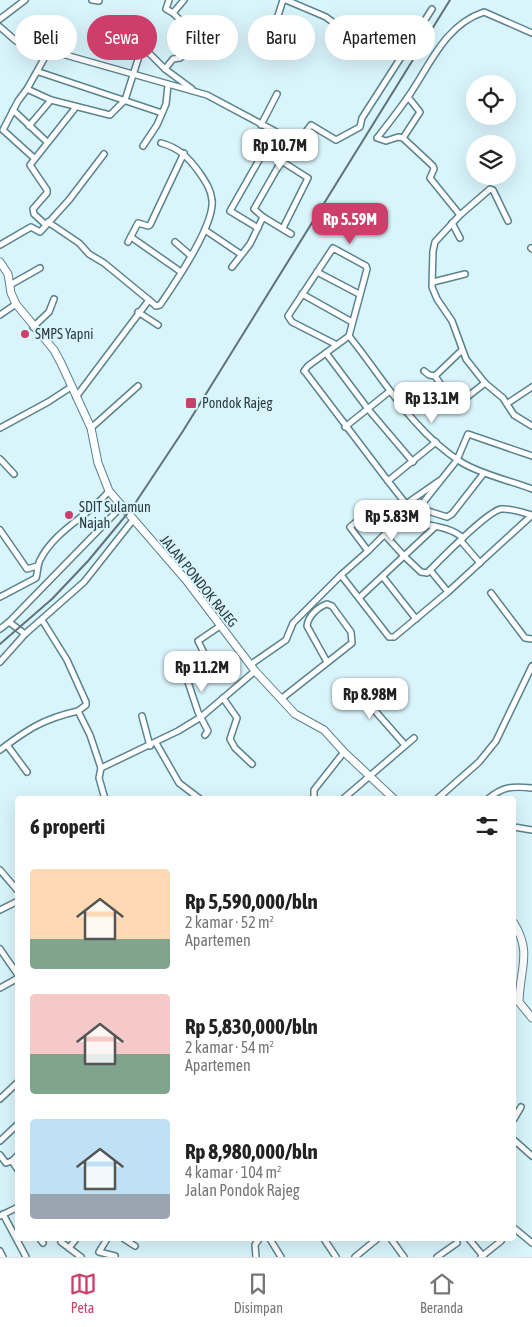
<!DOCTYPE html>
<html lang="id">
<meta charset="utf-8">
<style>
body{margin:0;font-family:"Asap Condensed",sans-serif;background:#f6f6f6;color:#222;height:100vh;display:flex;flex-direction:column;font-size:19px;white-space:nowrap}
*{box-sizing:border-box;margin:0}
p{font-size:16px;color:#767676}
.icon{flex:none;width:28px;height:28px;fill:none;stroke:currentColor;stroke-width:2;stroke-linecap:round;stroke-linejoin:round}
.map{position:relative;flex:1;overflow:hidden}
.details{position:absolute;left:15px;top:796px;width:501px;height:445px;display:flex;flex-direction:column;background:#fff;border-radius:5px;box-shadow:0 5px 20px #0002}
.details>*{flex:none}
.hud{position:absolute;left:15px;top:15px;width:502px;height:45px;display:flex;gap:10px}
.buttons{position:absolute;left:466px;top:75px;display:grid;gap:10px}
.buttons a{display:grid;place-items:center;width:50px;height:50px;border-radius:50%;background:#fff;box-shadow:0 5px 20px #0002;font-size:25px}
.price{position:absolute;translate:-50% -42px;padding:0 11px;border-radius:10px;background:#fff;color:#222;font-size:16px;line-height:32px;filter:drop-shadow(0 1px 2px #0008)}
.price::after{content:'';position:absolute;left:50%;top:30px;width:15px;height:11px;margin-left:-8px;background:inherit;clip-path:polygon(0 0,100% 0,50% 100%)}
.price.on{background:#cd3f6a;color:#fff}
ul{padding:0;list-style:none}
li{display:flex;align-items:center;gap:15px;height:125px;padding:0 15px}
li span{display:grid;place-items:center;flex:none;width:140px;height:100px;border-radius:5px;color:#555}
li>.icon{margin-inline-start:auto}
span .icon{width:60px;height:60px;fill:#fffc;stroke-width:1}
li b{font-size:21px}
h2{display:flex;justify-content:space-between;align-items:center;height:60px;padding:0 15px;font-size:21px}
.pill{padding:0 18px;border-radius:22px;background:#fff;box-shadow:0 5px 20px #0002;font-size:18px;line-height:45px}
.pill.on{background:#cd3f6a;color:#fff}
.tab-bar{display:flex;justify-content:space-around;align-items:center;height:70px;border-top:1px solid #e0e0e0;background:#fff;font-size:14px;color:#767676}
.tab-bar a{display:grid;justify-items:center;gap:2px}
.tab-bar .on{color:#cd3f6a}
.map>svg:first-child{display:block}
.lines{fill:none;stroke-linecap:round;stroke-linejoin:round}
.street-casing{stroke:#59838f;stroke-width:8}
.secondary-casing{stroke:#59838f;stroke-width:9}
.street{stroke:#fff;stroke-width:5}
.secondary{stroke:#fff;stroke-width:7}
.rail{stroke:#5e7379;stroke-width:2}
.poi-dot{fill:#cd3f6a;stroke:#d9f4fb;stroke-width:2}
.labels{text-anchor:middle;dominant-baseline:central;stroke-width:4;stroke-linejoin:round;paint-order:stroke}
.poi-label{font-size:14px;fill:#2c3e43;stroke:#d9f4fb;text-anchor:start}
.street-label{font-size:14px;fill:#2c3e43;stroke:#d9f4fb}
</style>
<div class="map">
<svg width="532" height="1257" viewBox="0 0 532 1257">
<rect width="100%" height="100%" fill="#d9f4fb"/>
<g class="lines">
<defs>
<g id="street">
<path d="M92 0 99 1"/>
<path d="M169 0 166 9 173 13"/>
<path d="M286 0 326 17 368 49"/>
<path d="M0 19 25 0"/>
<path d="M275 25 283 0"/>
<path d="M0 27 16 41 207 95 297 143 311 125 336 140 360 127 362 118 432 9"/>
<path d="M122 41 126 46 141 50"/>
<path d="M165 69 173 59 180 58 190 51 186 41 187 27 173 13 184 0"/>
<path d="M39 72 162 113"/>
<path d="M27 89 49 50"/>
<path d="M13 110 47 142"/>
<path d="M261 125 277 94"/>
<path d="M29 126 51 100"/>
<path d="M403 138 420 112 408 97"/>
<path d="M297 143 311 152"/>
<path d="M143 146 157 125 166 104 168 85"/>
<path d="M264 150 308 178 283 228"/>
<path d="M34 158 3 130 18 101 27 89 51 100 110 115 125 100 141 50 149 53 165 69 192 89"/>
<path d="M460 215 430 178 434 169 433 166 403 138 398 137 386 141 377 138C388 124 400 109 410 94 431 63 445 25 484 12L532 33"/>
<path d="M263 217 291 234"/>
<path d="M508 221 493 190 490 189 460 215 435 242 433 251 432 287 437 299 452 321 466 359 485 383 503 398 514 415 532 426"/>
<path d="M48 222 79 243 89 254 104 263 149 300"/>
<path d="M452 223 460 238"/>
<path d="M46 225 34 214 33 209 47 193V190L30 165 76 107"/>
<path d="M258 228 230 211 275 132"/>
<path d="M205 230 239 253"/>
<path d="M131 237 181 272"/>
<path d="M128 242 138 223 148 226 150 225 184 153"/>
<path d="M175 242 190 255"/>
<path d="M0 245 31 227 40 232 69 200 104 154"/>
<path d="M531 248 532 249"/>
<path d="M232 267 250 244 263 217 254 209 282 160"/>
<path d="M317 272 359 294"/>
<path d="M433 282 465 274"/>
<path d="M10 285 40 268"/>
<path d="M302 294 352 322"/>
<path d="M138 312 158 325"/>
<path d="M0 315 16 304"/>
<path d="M33 327 49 312 54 299"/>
<path d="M349 336C383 378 413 432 461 462 482 475 509 480 532 489"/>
<path d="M337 345 292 322 288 316 333 248 366 266 367 269 349 336 308 366 304 371 306 373 388 481 436 442"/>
<path d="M326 353 368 409 413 462"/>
<path d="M424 371 429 375 435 376 461 351"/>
<path d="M435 376 448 395"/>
<path d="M76 397 149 300 156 306 160 305C175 283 215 225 212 200 211 189 205 181 199 172 188 157 179 148 161 143"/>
<path d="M462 401 485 383"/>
<path d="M508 403 532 387"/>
<path d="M345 427 390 391"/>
<path d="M0 428 48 402 71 387"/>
<path d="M91 428 138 386"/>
<path d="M0 459 14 474"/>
<path d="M388 481 406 504 447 517 452 514 484 473"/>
<path d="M406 504 439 481"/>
<path d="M418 509 457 460 468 434 532 456"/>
<path d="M0 530 27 569 37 566"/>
<path d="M385 535 404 556 435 527"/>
<path d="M463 538C447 524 425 527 405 519 396 515 388 505 378 504L350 527 368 551 341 575 389 637H394L448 592 532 515"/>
<path d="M461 541 480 563"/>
<path d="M368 551 402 517"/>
<path d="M430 570 448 592"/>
<path d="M383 577 416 619"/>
<path d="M491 593 525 638 532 639"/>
<path d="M0 597 36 578C38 572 37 566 40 560 56 529 88 517 109 491"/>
<path d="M359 598 404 556 421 572 427 573C440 560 486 512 501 509 511 508 522 512 531 515"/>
<path d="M42 620 67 660 86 702V705L78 711"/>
<path d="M9 622 121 507"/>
<path d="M0 629 9 622 25 634"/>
<path d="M0 662 25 634 84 582 133 520"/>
<path d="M250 665 286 640 293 623 341 575"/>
<path d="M346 683 376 712 405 745"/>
<path d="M223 698 237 718 230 739 235 748 252 764"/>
<path d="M281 699 352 643 351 632 332 606 327 604C318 607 308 616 307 626L327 662"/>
<path d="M142 716 150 746"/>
<path d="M205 735 208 731 198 712 184 670 204 653 198 641 220 626"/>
<path d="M156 743 179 783 200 799"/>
<path d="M7 745 27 772"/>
<path d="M0 750C28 729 43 719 78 711L90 735 101 768"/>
<path d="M105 799 99 778 101 768 178 731 201 717 255 671"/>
<path d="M314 799V790L344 752"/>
<path d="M343 799 414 738"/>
<path d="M437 799 479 762 496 741 532 666"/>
<path d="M488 799C503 786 513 786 532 788"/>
<path d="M514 827 532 830"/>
<path d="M0 870 18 891"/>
<path d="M0 910 18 901"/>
<path d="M0 949 18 975"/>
<path d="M0 988 18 978"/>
<path d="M0 1099 18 1082"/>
<path d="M514 1119 521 1107"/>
<path d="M514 1140 532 1156"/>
<path d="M0 1141 18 1124"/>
<path d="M0 1155 6 1163 12 1161 18 1170"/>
<path d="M12 1161 18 1155"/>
<path d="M3 1214 26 1257"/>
<path d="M0 1216 18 1207"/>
<path d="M514 1228 532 1243"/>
<path d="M40 1239 43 1243"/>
<path d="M107 1239 99 1252 115 1256"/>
<path d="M124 1239 135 1246"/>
<path d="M270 1239 281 1257"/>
<path d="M324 1239 336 1257"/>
<path d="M391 1239 404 1257"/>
<path d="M469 1239 483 1256"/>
<path d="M61 1242 81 1257"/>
<path d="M69 1248 76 1239"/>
<path d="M0 1251 3 1257"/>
<path d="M256 1257 255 1245 259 1239"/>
<path d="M355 1257 377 1239"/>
<path d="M437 1257 457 1243"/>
<path d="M481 1257 501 1241 499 1239"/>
</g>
<g id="secondary">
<path d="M0 262 8 274 11 293 16 304 54 350 61 363 91 428 98 463 109 491 186 580 255 671 295 714 324 730 344 752 394 799"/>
<path d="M514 923C532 953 520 967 519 1002L532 1018"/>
</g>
</defs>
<use href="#street" class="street-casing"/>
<use href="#secondary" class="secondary-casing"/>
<use href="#street" class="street"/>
<use href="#secondary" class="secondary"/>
<path class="rail" d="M0 644 52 599 88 561 132 508 183 431 450 0"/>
</g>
<g class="poi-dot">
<circle cx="25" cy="334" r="5"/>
<rect x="185" y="397" width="12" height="12" rx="2.5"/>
<circle cx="69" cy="515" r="5"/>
</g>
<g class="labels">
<g class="poi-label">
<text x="35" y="334">SMPS Yapni</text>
<text x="202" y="403">Pondok Rajeg</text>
<text x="79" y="507">SDIT Sulamun<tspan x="79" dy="16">Najah</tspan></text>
</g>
<g class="street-label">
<text transform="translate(199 581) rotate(51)">JALAN PONDOK RAJEG</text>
</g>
</g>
</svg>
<div class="buttons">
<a><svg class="icon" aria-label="locate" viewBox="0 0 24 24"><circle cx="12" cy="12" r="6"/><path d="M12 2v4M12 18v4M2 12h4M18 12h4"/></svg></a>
<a><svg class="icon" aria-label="layers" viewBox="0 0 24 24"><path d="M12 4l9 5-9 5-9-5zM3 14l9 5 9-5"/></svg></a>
</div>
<b class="price" style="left:280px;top:171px">Rp 10.7M</b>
<b class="price on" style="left:350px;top:245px">Rp 5.59M</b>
<b class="price" style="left:432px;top:424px">Rp 13.1M</b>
<b class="price" style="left:392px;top:542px">Rp 5.83M</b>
<b class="price" style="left:202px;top:693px">Rp 11.2M</b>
<b class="price" style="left:370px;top:720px">Rp 8.98M</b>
<div class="hud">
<a class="pill">Beli</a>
<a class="pill on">Sewa</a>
<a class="pill">Filter</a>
<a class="pill">Baru</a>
<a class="pill">Apartemen</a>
</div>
<section class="details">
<h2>6 properti<svg class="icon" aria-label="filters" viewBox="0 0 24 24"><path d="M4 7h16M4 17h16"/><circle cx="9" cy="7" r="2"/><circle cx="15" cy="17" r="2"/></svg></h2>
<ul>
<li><span style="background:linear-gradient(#ffd9b3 70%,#7fa58c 0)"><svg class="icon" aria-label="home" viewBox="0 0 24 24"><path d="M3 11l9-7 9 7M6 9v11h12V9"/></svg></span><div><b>Rp 5,590,000/bln</b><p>2 kamar · 52 m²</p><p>Apartemen</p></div></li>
<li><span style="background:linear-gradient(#f6c9c9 60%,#7fa58c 0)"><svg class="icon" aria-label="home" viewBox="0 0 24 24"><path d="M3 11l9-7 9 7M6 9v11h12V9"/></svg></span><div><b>Rp 5,830,000/bln</b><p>2 kamar · 54 m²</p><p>Apartemen</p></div></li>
<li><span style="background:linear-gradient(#bfe0f5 75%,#9aa5b1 0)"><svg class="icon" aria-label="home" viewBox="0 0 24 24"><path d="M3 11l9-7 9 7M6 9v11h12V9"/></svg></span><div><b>Rp 8,980,000/bln</b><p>4 kamar · 104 m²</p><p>Jalan Pondok Rajeg</p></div></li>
</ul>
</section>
</div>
<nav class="tab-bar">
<a class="on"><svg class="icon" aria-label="map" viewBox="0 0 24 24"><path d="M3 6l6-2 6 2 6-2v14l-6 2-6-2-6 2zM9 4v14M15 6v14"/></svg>Peta</a>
<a><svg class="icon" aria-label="saved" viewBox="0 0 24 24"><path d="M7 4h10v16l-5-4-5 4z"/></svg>Disimpan</a>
<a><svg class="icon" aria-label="home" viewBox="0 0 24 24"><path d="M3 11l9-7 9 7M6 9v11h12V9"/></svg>Beranda</a>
</nav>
